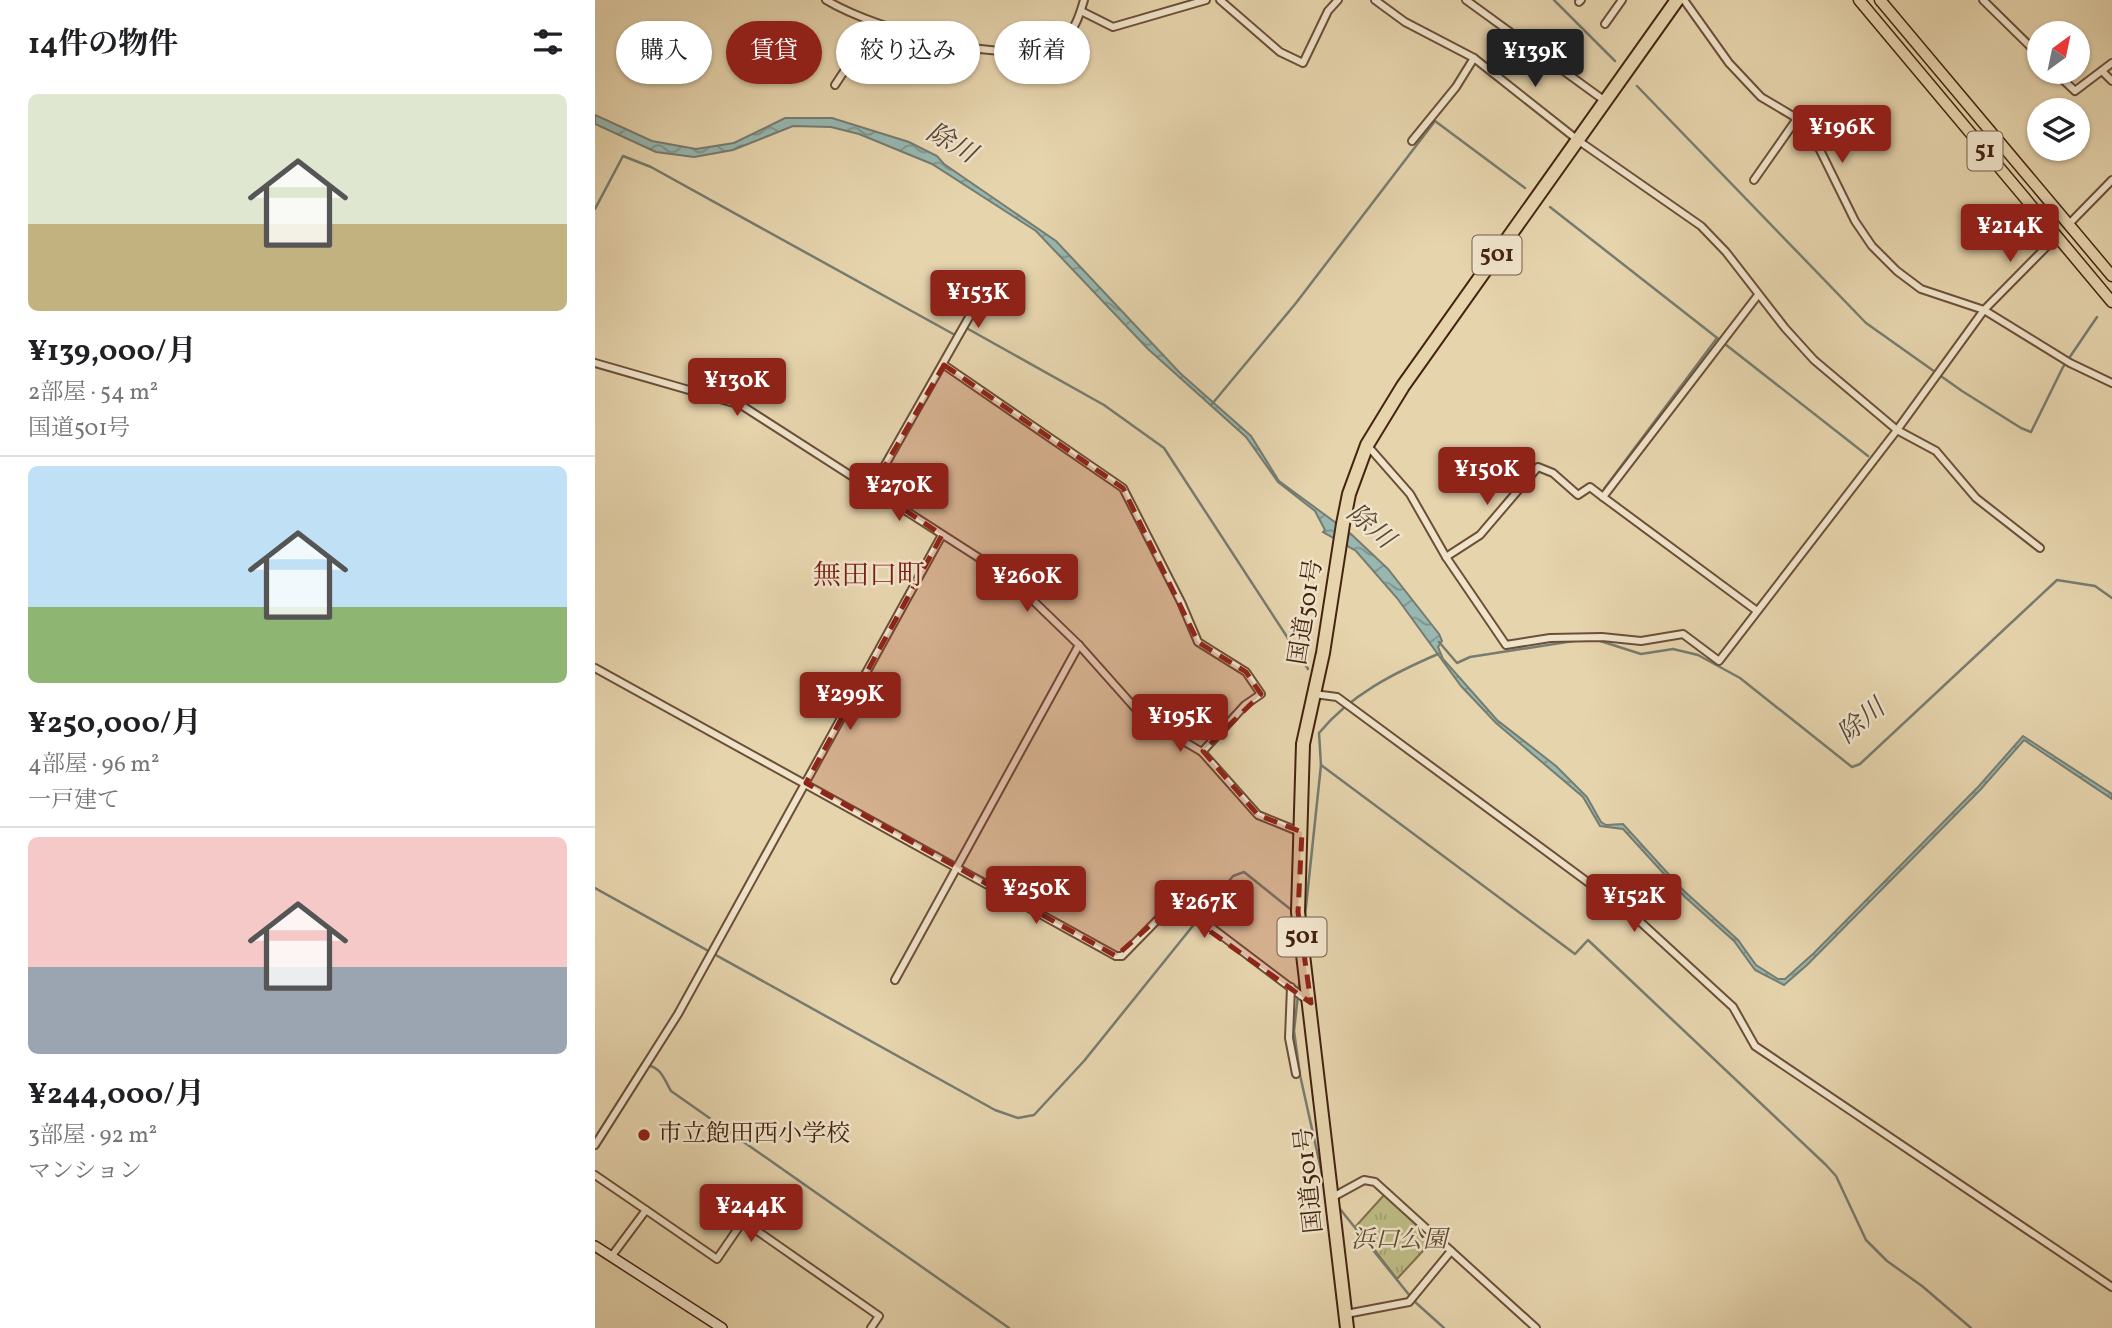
<!DOCTYPE html>
<html lang="ja">
<meta charset="utf-8">
<style>
body{margin:0;font-family:Vollkorn,"Noto Serif JP",serif;background:#f6f6f6;color:#202124;height:100vh;display:flex;flex-direction:column;font-size:26px;white-space:nowrap}
*{box-sizing:border-box;margin:0}
p{font-size:23px;color:#757577}
.icon{flex:none;width:38px;height:38px;fill:none;stroke:currentColor;stroke-width:2;stroke-linecap:round;stroke-linejoin:round}
.map{position:relative;flex:1;overflow:hidden}
.panel{display:flex;flex-direction:column;background:#fff;width:595px}
.panel>*{flex:none}
.guide{position:absolute;left:21px;top:21px;width:665px;height:63px;display:flex;gap:14px}
.needle{width:46px;rotate:33deg}
.tools{position:absolute;left:1432px;top:21px;display:grid;gap:14px}
.tools a{display:grid;place-items:center;width:63px;height:63px;border-radius:50%;background:#fff;box-shadow:0 2px 5px #0004;font-size:35px}
.price{position:absolute;translate:-50% -60px;padding:0 16px;border-radius:7px;background:#8f2418;color:#fff;font-size:23px;line-height:46px;filter:drop-shadow(0 2px 4px #0008)}
.price::after{content:'';position:absolute;left:50%;top:42px;width:21px;height:16px;margin-left:-10px;background:inherit;clip-path:polygon(0 0,100% 0,50% 100%)}
.price.current{background:#222;color:#fff}
ul{padding:0;list-style:none}
li{display:grid;align-content:center;gap:14px;height:371px;padding:0 28px}
li+li{border-top:2px solid #e0e0e0}
li span{display:grid;place-items:center;height:217px;border-radius:10px;color:#555}
li>.icon{margin-inline-start:auto}
span .icon{width:126px;height:126px;fill:#fffc;stroke-width:1}
li b{font-size:30px}
h2{display:flex;justify-content:space-between;align-items:center;height:84px;padding:0 28px;font-size:30px}
.chip{padding:0 24px;border-radius:32px;background:#fff;box-shadow:0 2px 5px #0004;font-size:24px;line-height:63px}
.chip.current{background:#8f2418;color:#fff}
main{display:flex;flex:1;min-height:0}
.map>svg:first-child{display:block}
.park{fill:url(#park-tufts);stroke:#806f4a;stroke-width:2}
.water{fill:url(#water-waves);stroke:#767c70;stroke-width:2}
.lines{fill:none;stroke-linecap:round;stroke-linejoin:round}
.stream{stroke:#767c70;stroke-width:2.5}
.street-casing{stroke:#6c4f37;stroke-width:10}
.secondary-casing{stroke:#442310;stroke-width:12}
.primary-casing{stroke:#442310;stroke-width:13}
.highway-casing{stroke:#442310;stroke-width:16}
.street{stroke:#efe3ca;stroke-width:6}
.secondary{stroke:#efe3ca;stroke-width:9}
.primary{stroke:#e6d4ad;stroke-width:10}
.highway{stroke:#e6d4ad;stroke-width:12}
.marked{fill:#8f2418;fill-opacity:0.2;stroke:#8f2418;stroke-width:5;stroke-dasharray:14 9;stroke-linejoin:round}
.poi-dot{fill:#8f2418;stroke:#efe3ca;stroke-width:2.5}
.labels{text-anchor:middle;dominant-baseline:central;stroke-width:5;stroke-linejoin:round;paint-order:stroke}
.shield{fill:#efe3ca;stroke:#775d48;stroke-width:2}
.shield-label{font-size:23px;font-weight:bold;fill:#442310}
.street-label{font-size:24px;fill:#442310;stroke:#efe3ca}
.poi-label{font-size:24px;fill:#442310;stroke:#efe3ca;text-anchor:start}
.park-label{font-size:24px;font-style:italic;fill:#62492d;stroke:#efe3ca}
.water-label{font-size:26px;font-style:italic;fill:#594838;stroke:#efe3ca}
.quarter-label{font-size:28px;fill:#7a1f14;stroke:#efe3ca}
</style>
<main>
<section class="panel">
<h2>14件の物件<svg class="icon" aria-label="filters" viewBox="0 0 24 24"><path d="M4 7h16M4 17h16"/><circle cx="9" cy="7" r="2"/><circle cx="15" cy="17" r="2"/></svg></h2>
<ul>
<li><span style="background:linear-gradient(#dfe7d0 60%,#c2b280 0)"><svg class="icon" aria-label="home" viewBox="0 0 24 24"><path d="M3 11l9-7 9 7M6 9v11h12V9"/></svg></span><div><b>¥139,000/月</b><p>2部屋 · 54 m²</p><p>国道501号</p></div></li>
<li><span style="background:linear-gradient(#bfe0f5 65%,#8fb573 0)"><svg class="icon" aria-label="home" viewBox="0 0 24 24"><path d="M3 11l9-7 9 7M6 9v11h12V9"/></svg></span><div><b>¥250,000/月</b><p>4部屋 · 96 m²</p><p>一戸建て</p></div></li>
<li><span style="background:linear-gradient(#f6c9c9 60%,#9aa5b1 0)"><svg class="icon" aria-label="home" viewBox="0 0 24 24"><path d="M3 11l9-7 9 7M6 9v11h12V9"/></svg></span><div><b>¥244,000/月</b><p>3部屋 · 92 m²</p><p>マンション</p></div></li>
</ul>
</section>
<div class="map">
<svg width="1517" height="1328" viewBox="0 0 1517 1328">
<defs>
<pattern id="park-tufts" width="24" height="20" patternUnits="userSpaceOnUse" patternTransform="scale(1.75)"><rect width="24" height="20" fill="#bdbb84"/><path d="M3 7l-1-3M5 7V3M7 7l1-3M15 17l-1-3M17 17v-4M19 17l1-3" fill="none" stroke="#a4a071"/></pattern>
<pattern id="water-waves" width="16" height="10" patternUnits="userSpaceOnUse" patternTransform="scale(1.75)"><rect width="16" height="10" fill="#97b7b0"/><path d="M0 5q4-4 8 0t8 0" fill="none" stroke="#7d948e"/></pattern>
</defs>
<rect width="100%" height="100%" fill="#e6d4ad"/>
<filter id="stains"><feTurbulence type="fractalNoise" baseFrequency=".00286" numOctaves="4"/><feColorMatrix values="0 0 0 0 .2 0 0 0 0 .09 0 0 0 0 .02 0 0 0 .5 -.17"/></filter>
<radialGradient id="worn" r=".72"><stop offset=".6" stop-color="#630" stop-opacity="0"/><stop offset="1" stop-color="#630" stop-opacity=".3"/></radialGradient>
<path class="park" d="M789 1195 838 1240 802 1279 761 1226Z"/>
<path class="water" d="M0 115 57 141 101 149 139 143 190 118H237L314 142 342 156 349 164 461 241 585 373 656 436 684 481 756 534 793 569 844 634 847 641 843 647 848 659 902 720 961 766 992 797 1006 822 1011 825 1028 824 1088 890 1143 940 1161 965 1183 979H1190L1219 953 1384 786 1428 736 1517 794V799L1429 740 1386 789 1212 965 1189 985 1160 970 1139 941 1090 897 1028 829 1005 826 988 797 901 723 866 686 802 598 761 551 728 532 730 530 720 511 683 482 651 437 553 349 441 231 337 164 264 134 236 127 198 126 138 150 99 157 61 152 0 124Z"/>
<g class="lines">
<g class="stream">
<path d="M959 0 1020 61"/>
<path d="M1042 86 1271 323 1367 391 1426 428 1436 432 1468 367 1502 317"/>
<path d="M955 207 1273 456"/>
<path d="M0 209 28 156 56 167 360 335 366 325 509 405 569 448 713 669"/>
<path d="M617 404 701 303 840 121 930 188"/>
<path d="M1009 489 1122 338"/>
<path d="M999 639 1046 654 1078 649 1103 655 1145 678 1257 767 1265 764 1462 580 1500 586 1517 598"/>
<path d="M844 642 862 663 875 657 985 640"/>
<path d="M726 765 980 954 993 940 1231 1165 1241 1176 1271 1240 1292 1261 1327 1286 1376 1328"/>
<path d="M0 888 400 1110 423 1118 439 1115 489 1061 638 876 649 872 699 912"/>
<path d="M712 933 710 916 726 765 724 733C755 695 799 673 843 654"/>
<path d="M705 977 699 1031 705 1075 729 1183"/>
<path d="M0 1138 47 1064C66 1066 68 1077 76 1091L414 1328"/>
<path d="M745 1209 819 1301 849 1328"/>
</g>
<defs>
<g id="street">
<path d="M231 0C277 28 418 71 465 41 480 31 484 17 489 0"/>
<path d="M625 0 685 52 708 63 733 11 743 0"/>
<path d="M780 0 810 22 879 58 984 141 1106 226 1131 252 1190 328 1219 360 1302 430 1341 451 1381 498 1445 548"/>
<path d="M871 0 1010 101"/>
<path d="M1089 0 1134 63 1166 97 1198 116 1225 150 1260 221 1277 246 1302 271 1326 289 1389 310 1475 363 1517 383"/>
<path d="M1388 0 1444 55"/>
<path d="M984 2 986 0"/>
<path d="M486 11 518 27 611 0"/>
<path d="M1010 24 1027 0"/>
<path d="M1507 71 1517 81"/>
<path d="M1460 72 1480 91 1517 63"/>
<path d="M240 85 281 23"/>
<path d="M817 141 861 87 879 58"/>
<path d="M1159 180 1201 120"/>
<path d="M1474 224 1517 180"/>
<path d="M0 363 146 405 395 565 422 585 484 645 549 718 607 752 663 815 705 832"/>
<path d="M349 365 528 488 586 602 603 642 651 672 666 694 650 705 607 752"/>
<path d="M772 445 815 494 851 557 911 645 955 638 1007 637 1046 641 1088 634 1124 661 1302 430 1389 310 1462 236"/>
<path d="M277 488 394 282"/>
<path d="M1008 497 1162 611"/>
<path d="M851 557 885 535 943 467 958 473 983 495 995 487 1008 497 1163 295"/>
<path d="M0 668 521 956H527L574 908 581 906 593 910 712 1000"/>
<path d="M719 694 742 697 1040 917 1138 1007 1160 1046 1517 1287"/>
<path d="M300 980 484 645"/>
<path d="M696 987 694 1038 701 1074"/>
<path d="M0 1145 83 1014 347 535"/>
<path d="M0 1175 51 1210 16 1257"/>
<path d="M738 1197 769 1180 780 1182 941 1328"/>
<path d="M51 1210 122 1259 148 1221 284 1316 276 1328"/>
<path d="M751 1314 814 1302 856 1251"/>
</g>
<path id="secondary" d="M0 1246 127 1328"/>
<g id="primary">
<path d="M1264 0 1517 302"/>
<path d="M1285 0 1517 276"/>
</g>
<path id="highway" d="M752 1328 703 912 708 744 728 653 748 524 754 494 772 445 808 386 1082 0"/>
</defs>
<use href="#street" class="street-casing"/>
<use href="#secondary" class="secondary-casing"/>
<use href="#primary" class="primary-casing"/>
<use href="#highway" class="highway-casing"/>
<use href="#street" class="street"/>
<use href="#secondary" class="secondary"/>
<use href="#primary" class="primary"/>
<use href="#highway" class="highway"/>
</g>
<path class="marked" d="M349 365 528 488 603 642 651 672 666 694 608 751 663 815 707 832 703 912 716 1003 578 905 521 956 211 783 347 535 277 488Z"/>
<circle class="poi-dot" cx="49" cy="1135" r="7"/>
<g class="labels">
<g class="shield">
<rect x="1372.5" y="131.5" width="35" height="39" rx="5"/>
<rect x="877.5" y="235.5" width="49" height="39" rx="5"/>
<rect x="682.5" y="917.5" width="49" height="39" rx="5"/>
</g>
<g class="shield-label">
<text x="1390" y="151">51</text>
<text x="902" y="255">501</text>
<text x="707" y="937">501</text>
</g>
<g class="street-label">
<text transform="translate(712 612) rotate(-81)">国道501号</text>
<text transform="translate(715 1180) rotate(-96)">国道501号</text>
</g>
<g class="poi-label">
<text x="63" y="1135">市立飽田西小学校</text>
</g>
<g class="park-label">
<text x="804" y="1241">浜口公園</text>
</g>
<g class="water-label">
<text transform="translate(356 144) rotate(30)">除川</text>
<text transform="translate(775 527) rotate(41)">除川</text>
<text transform="translate(1267 722) rotate(-40)">除川</text>
</g>
<g class="quarter-label">
<text x="274" y="576">無田口町</text>
</g>
</g>
<rect width="100%" height="100%" filter="url(#stains)"/>
<rect width="100%" height="100%" fill="url(#worn)"/>
</svg>
<div class="tools">
<a><svg class="needle" viewBox="-14 -14 28 28"><path d="M0-13l5 13h-10z" fill="#e53935"/><path d="M0 13l5-13h-10z" fill="#757577"/></svg></a>
<a><svg class="icon" aria-label="layers" viewBox="0 0 24 24"><path d="M12 4l9 5-9 5-9-5zM3 14l9 5 9-5"/></svg></a>
</div>
<b class="price current" style="left:940px;top:89px">¥139K</b>
<b class="price" style="left:1247px;top:165px">¥196K</b>
<b class="price" style="left:1415px;top:264px">¥214K</b>
<b class="price" style="left:383px;top:330px">¥153K</b>
<b class="price" style="left:142px;top:418px">¥130K</b>
<b class="price" style="left:892px;top:507px">¥150K</b>
<b class="price" style="left:304px;top:523px">¥270K</b>
<b class="price" style="left:432px;top:614px">¥260K</b>
<b class="price" style="left:255px;top:732px">¥299K</b>
<b class="price" style="left:585px;top:754px">¥195K</b>
<b class="price" style="left:441px;top:926px">¥250K</b>
<b class="price" style="left:1039px;top:934px">¥152K</b>
<b class="price" style="left:609px;top:940px">¥267K</b>
<b class="price" style="left:156px;top:1244px">¥244K</b>
<div class="guide">
<a class="chip">購入</a>
<a class="chip current">賃貸</a>
<a class="chip">絞り込み</a>
<a class="chip">新着</a>
</div>
</div>
</main>
